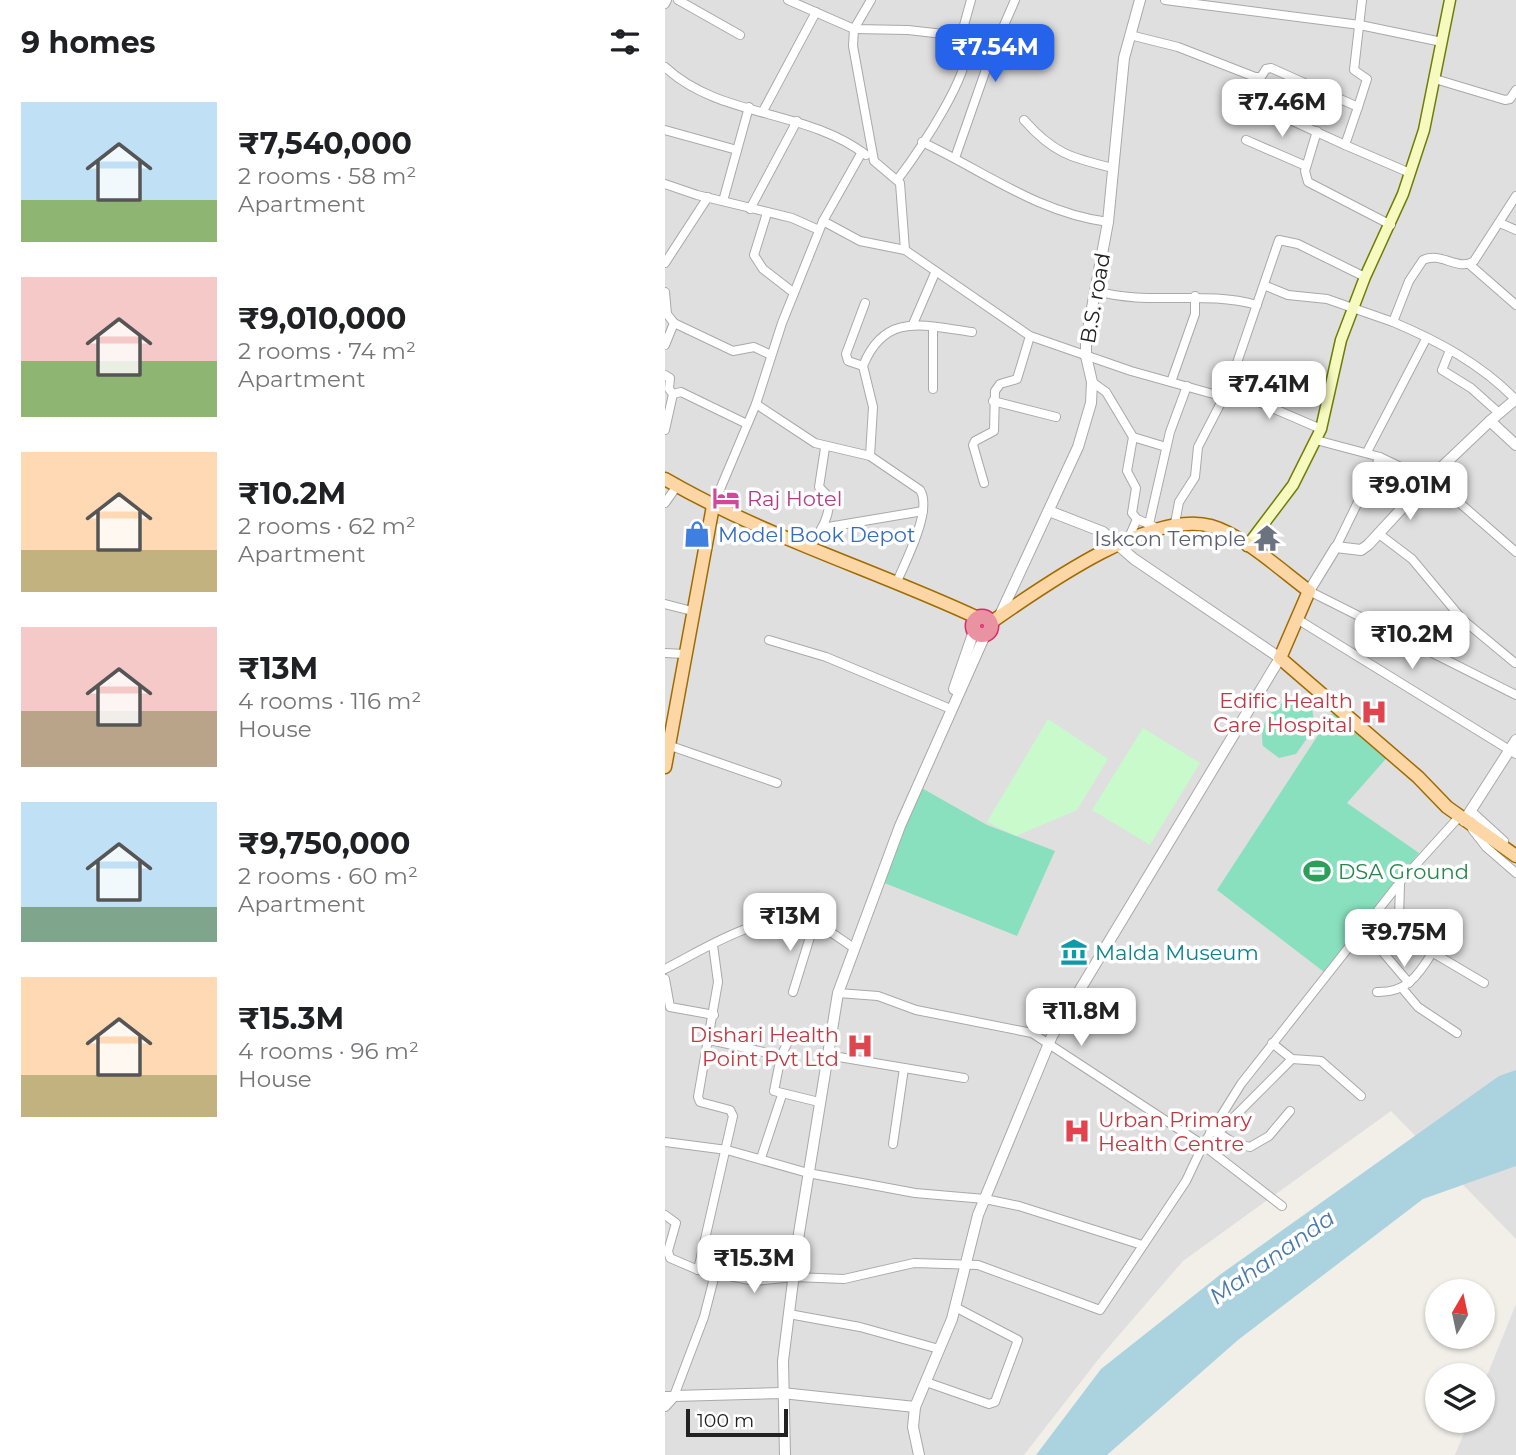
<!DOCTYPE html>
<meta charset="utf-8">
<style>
body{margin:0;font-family:Montserrat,sans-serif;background:#f2f2f2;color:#202124;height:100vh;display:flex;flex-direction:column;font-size:26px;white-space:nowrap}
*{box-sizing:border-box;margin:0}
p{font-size:23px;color:#757577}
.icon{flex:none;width:38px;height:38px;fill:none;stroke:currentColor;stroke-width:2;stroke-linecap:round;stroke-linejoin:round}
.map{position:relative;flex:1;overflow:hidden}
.details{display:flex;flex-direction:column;background:#fff;width:665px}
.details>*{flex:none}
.needle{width:46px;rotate:9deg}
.fabs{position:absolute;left:760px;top:1279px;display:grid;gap:14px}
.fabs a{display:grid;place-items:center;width:70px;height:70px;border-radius:50%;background:#fff;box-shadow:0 2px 5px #0004;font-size:35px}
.scale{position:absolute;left:21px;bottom:18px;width:102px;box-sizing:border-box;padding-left:7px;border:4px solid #222;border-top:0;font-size:19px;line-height:24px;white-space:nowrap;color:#222;-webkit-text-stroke:5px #fff;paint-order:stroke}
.price{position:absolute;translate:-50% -60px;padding:0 16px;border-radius:14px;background:#fff;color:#222;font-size:23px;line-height:46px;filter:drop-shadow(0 2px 4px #0008)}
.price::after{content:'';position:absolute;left:50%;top:42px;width:21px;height:16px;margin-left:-10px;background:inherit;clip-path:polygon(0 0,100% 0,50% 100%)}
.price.active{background:#2563eb;color:#fff}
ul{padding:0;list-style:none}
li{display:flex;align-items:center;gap:21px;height:175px;padding:0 21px}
li span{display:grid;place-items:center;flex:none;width:196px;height:140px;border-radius:0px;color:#555}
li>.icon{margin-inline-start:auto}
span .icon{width:84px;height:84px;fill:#fffc;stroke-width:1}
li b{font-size:30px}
h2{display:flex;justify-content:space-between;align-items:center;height:84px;padding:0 21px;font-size:30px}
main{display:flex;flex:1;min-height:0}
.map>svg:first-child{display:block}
.residential{fill:#e0dfdf}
.park{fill:#c8facc}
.pitch{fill:#88e0be}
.water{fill:#aad3df}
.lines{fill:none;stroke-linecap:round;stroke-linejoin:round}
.minor-casing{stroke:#a9a9a9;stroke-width:10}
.tertiary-casing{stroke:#a9a9a9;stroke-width:12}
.secondary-casing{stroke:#707d05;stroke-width:13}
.primary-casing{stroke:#a06b00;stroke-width:15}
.motorway-casing{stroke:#dc2a67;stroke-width:17}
.minor{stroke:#fff;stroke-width:8}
.tertiary{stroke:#fff;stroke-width:10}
.secondary{stroke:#f7fabf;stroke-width:10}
.primary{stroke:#fcd6a4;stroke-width:12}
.motorway{stroke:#e892a2;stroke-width:14}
.labels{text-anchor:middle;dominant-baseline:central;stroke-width:7;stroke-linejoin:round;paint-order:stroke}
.street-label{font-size:21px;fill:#222;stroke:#fff}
.hotel-label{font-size:21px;fill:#b23c85;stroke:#fff;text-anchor:start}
.shop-label{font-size:21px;fill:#366cbe;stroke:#fff;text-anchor:start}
.worship-label{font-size:21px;fill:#5b616d;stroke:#fff;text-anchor:end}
.health-label{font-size:21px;fill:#be3a42;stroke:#fff;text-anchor:end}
.leisure-label{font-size:21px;fill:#27864d;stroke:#fff;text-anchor:start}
.culture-label{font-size:21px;fill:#0d838f;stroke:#fff;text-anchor:start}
.water-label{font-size:23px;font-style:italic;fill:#4a7aab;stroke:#fff}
</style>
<main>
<section class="details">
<h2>9 homes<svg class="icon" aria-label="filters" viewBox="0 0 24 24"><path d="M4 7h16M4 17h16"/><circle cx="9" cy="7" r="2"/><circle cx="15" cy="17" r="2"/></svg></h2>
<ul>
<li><span style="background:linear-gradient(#bfe0f5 70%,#8fb573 0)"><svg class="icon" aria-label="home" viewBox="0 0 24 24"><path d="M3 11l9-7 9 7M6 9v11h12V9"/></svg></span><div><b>₹7,540,000</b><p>2 rooms · 58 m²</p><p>Apartment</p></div></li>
<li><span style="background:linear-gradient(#f6c9c9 60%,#8fb573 0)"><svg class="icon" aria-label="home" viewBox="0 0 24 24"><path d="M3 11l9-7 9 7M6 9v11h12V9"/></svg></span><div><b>₹9,010,000</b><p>2 rooms · 74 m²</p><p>Apartment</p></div></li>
<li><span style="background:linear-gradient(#ffd9b3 70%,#c2b280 0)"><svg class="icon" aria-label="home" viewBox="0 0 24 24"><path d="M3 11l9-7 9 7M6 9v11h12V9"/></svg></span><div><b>₹10.2M</b><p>2 rooms · 62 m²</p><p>Apartment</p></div></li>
<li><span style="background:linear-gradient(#f6c9c9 60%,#b9a48a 0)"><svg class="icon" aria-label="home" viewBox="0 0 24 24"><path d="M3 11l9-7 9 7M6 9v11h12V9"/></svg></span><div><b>₹13M</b><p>4 rooms · 116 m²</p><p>House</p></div></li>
<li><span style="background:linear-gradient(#bfe0f5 75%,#7fa58c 0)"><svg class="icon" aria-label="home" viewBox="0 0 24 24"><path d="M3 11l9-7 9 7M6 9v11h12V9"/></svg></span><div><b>₹9,750,000</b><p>2 rooms · 60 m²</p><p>Apartment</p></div></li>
<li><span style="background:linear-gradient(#ffd9b3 70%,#c2b280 0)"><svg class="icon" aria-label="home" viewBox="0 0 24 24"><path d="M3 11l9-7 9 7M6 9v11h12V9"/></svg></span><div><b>₹15.3M</b><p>4 rooms · 96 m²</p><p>House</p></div></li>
</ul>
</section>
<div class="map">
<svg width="851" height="1455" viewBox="0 0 851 1455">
<rect width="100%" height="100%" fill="#f2efe9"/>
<g class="residential">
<path d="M0 0H851V1239L726 1111 518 1261 436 1356 359 1455H0Z"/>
<path d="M851 1304V1455H790L804 1421H817V1388Z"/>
</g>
<g class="park">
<path d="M383 719 443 759 412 810 351 836 322 822Z"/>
<path d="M478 728 535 763 485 845 427 810Z"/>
</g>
<g class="pitch">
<path d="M630 699 647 709 650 727 631 754 614 758 598 746C593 724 608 702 630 699Z"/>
<path d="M672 706 726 753 682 803 754 853 659 972 552 890Z"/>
<path d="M255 787 322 825 390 851 352 936 212 880Z"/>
</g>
<path class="water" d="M851 1070V1166L758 1199 573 1340 442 1455H371L436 1369 556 1274 834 1076Z"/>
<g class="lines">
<defs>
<g id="minor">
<path d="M13 0 75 35"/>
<path d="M123 0 189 29 243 30 296 36"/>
<path d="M206 0 189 29 188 46 209 161 235 183 240 250 365 336 466 371 559 397"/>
<path d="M500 0 695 25 777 42"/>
<path d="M0 4 2 0"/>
<path d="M465 35 513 47 590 77H596L601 69 606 68 693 107 680 145 745 173"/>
<path d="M0 67C54 118 142 109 201 155"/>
<path d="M770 79 840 100 845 99 851 90"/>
<path d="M584 101 680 145"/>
<path d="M693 107 702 79 689 70 697 0"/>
<path d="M98 111 151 12"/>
<path d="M359 120C388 153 406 158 448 168"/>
<path d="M0 130 72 150"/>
<path d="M652 131 640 171 643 182 726 225"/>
<path d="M581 140 641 166"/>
<path d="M257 142C319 171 373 213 443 222"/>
<path d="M290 158 326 55 350 0"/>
<path d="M233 179C251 155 312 68 301 39L296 36 306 0"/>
<path d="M0 184 32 195 127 218 154 230"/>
<path d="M58 201 84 107"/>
<path d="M85 209 132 121"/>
<path d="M102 213 89 255 98 269 129 293"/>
<path d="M158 221 195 241 240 250"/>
<path d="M835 223 851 230"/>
<path d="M0 263 43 197"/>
<path d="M804 264 851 305"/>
<path d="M601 286 623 295 662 299 728 322 744 281 758 260C776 251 793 272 809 261L851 196"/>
<path d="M431 291C484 306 538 290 592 305"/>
<path d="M0 292 2 314 9 323 68 351 89 347 106 355"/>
<path d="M728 322C773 341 816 364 850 399"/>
<path d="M248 324 270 273"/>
<path d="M268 327V389"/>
<path d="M0 345 9 323"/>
<path d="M785 350 777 370 806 388 834 413"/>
<path d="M198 366 183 361 181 354 200 303"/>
<path d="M0 375 5 378 4 389 8 394"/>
<path d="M427 382 441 392 468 437 501 447"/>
<path d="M506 382 530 314V296"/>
<path d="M563 389 656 429"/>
<path d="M328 401 391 417"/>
<path d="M91 404 150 443 205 456 255 490C268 510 240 562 231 584"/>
<path d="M0 430 8 394 16 392 82 424"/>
<path d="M468 437 462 471 471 488 467 513 472 519 488 526"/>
<path d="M651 440 715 457 763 480"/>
<path d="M702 452 761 339"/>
<path d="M205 456 208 407 198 366C220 311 260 326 307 332"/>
<path d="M766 478 851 552"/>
<path d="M319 483 308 445 310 441 329 431 330 391 335 384 352 379 365 336"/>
<path d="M0 503 12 486"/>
<path d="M48 506 91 404 117 323 158 221 197 152"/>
<path d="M510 523 514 502 530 477 533 447 563 389 614 240 633 244 700 277"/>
<path d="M484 524 505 432 522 386"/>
<path d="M157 528 258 511"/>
<path d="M714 534 747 559 797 619 850 663"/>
<path d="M462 542 472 519"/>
<path d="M671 547 715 457"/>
<path d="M144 549C154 533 166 517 164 497L154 487 160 448"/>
<path d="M644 591 851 695"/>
<path d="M0 604 27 611"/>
<path d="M632 619 851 754"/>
<path d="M104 640 161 657 281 707"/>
<path d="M0 653 20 654"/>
<path d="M0 744 112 783"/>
<path d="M805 810 839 841"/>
<path d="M807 829 821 847 851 873"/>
<path d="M735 884 734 919 748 941 819 983"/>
<path d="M734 919 716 950 744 983"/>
<path d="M0 969C42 948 99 908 149 924 162 928 174 938 186 946"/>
<path d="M0 979 5 1007 49 1015"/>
<path d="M737 988 753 1007 792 1033"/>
<path d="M128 992 149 924"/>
<path d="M712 992C741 993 753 976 767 953"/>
<path d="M173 993 213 996 251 1010 367 1033 538 1145 617 1206"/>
<path d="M45 1040 116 1056 125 1038H165"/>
<path d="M607 1043 627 1059 656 1061 696 1096"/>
<path d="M162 1055 299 1078"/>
<path d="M116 1056 109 1091 154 1102"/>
<path d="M552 1132 569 1143 585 1147 604 1136 625 1111"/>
<path d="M545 1133 557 1129 627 1059"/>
<path d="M0 1142 62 1150 143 1173 250 1193 320 1199 354 1206 477 1245"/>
<path d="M228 1144 239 1068"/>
<path d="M96 1158 117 1095"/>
<path d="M0 1215 11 1223 3 1251 5 1258 33 1270 90 1281 129 1277 179 1279 249 1263 313 1265 435 1310 521 1181 538 1145 576 1084 736 881 794 817"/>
<path d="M33 1270 68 1116 65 1110 35 1102 33 1097 53 982 48 945"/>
<path d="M124 1314 195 1327 274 1349"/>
<path d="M261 1382 324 1404 330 1402 353 1340 290 1307"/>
<path d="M0 1396H9L39 1317 50 1274"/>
</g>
<g id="tertiary">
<path d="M851 399 825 421 851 445"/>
<path d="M644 591 671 547 696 550 703 545 763 480 825 421"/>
<path d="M335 615 413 447 426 403 427 382 421 356V340L443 222 459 58 475 0"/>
<path d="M289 689 309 631"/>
<path d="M799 821 851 740"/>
<path d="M0 1406 9 1396 117 1393 250 1407"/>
<path d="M120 1455 118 1361 134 1233 173 993 235 826 320 635"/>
<path d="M254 1455 248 1427 250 1407 287 1319 313 1215 387 1036 615 658 469 559 438 532 384 511"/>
</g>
<path id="secondary" d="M582 546 628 485 656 429 676 340 700 277 738 194 759 130 785 0"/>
<g id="primary">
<path d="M0 479C100 537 210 570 313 618"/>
<path d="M325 623C374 589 485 509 546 526 578 535 617 571 644 591L615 658 753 777 782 807 851 856"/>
<path d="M0 767 48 506"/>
</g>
<circle id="motorway" cx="317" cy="626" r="9"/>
</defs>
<use href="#minor" class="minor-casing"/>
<use href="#tertiary" class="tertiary-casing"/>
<use href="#secondary" class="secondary-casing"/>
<use href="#primary" class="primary-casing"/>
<use href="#motorway" class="motorway-casing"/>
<use href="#minor" class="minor"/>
<use href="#tertiary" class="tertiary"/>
<use href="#secondary" class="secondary"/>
<use href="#primary" class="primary"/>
<use href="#motorway" class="motorway"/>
</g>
<defs>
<symbol id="hotel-bare" viewBox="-9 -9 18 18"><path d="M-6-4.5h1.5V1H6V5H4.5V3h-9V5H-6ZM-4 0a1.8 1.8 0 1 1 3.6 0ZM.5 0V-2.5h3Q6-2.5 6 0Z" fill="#d1479c" stroke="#fff" stroke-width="2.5" paint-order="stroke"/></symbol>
<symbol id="shop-bare" viewBox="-9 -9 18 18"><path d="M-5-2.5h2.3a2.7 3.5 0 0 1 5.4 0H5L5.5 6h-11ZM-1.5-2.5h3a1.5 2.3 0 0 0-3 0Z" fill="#3f7fe0" stroke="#fff" stroke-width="2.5" paint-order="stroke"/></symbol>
<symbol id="temple-bare" viewBox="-9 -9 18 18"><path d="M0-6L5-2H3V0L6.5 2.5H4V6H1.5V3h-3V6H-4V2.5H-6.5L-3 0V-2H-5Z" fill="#6b7280" stroke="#fff" stroke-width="2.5" paint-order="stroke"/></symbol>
<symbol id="hospital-bare" viewBox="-9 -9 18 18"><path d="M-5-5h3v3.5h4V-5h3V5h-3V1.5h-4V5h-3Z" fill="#e0444e" stroke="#fff" stroke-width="2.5" paint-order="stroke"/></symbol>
<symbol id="stadium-bare" viewBox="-9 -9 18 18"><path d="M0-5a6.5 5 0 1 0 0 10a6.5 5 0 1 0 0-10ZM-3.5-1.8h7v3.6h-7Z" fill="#2e9e5b" stroke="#fff" stroke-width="2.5" paint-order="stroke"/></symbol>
<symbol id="museum-bare" viewBox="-9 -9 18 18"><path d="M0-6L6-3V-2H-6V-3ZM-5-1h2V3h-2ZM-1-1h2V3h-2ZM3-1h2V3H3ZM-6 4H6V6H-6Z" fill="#0f9aa8" stroke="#fff" stroke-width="2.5" paint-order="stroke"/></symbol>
</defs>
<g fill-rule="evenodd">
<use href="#hotel-bare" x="42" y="479" width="38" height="38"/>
<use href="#shop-bare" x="13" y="515" width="38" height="38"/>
<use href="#temple-bare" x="583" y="519" width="38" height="38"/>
<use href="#hospital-bare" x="690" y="693" width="38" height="38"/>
<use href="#stadium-bare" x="633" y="852" width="38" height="38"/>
<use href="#museum-bare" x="390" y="933" width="38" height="38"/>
<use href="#hospital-bare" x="176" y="1027" width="38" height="38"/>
<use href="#hospital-bare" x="393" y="1112" width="38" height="38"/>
</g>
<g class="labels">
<g class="street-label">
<text transform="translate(430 298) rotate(-80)">B.S. road</text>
</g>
<g class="hotel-label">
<text x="82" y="498">Raj Hotel</text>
</g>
<g class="shop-label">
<text x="53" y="534">Model Book Depot</text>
</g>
<g class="worship-label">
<text x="581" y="538">Iskcon Temple</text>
</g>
<g class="health-label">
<text x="688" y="700">Edific Health<tspan x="688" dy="24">Care Hospital</tspan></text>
<text x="174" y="1034">Dishari Health<tspan x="174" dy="24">Point Pvt Ltd</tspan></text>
<text x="433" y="1119" text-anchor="start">Urban Primary<tspan x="433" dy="24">Health Centre</tspan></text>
</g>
<g class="leisure-label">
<text x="673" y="871">DSA Ground</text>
</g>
<g class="culture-label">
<text x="430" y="952">Malda Museum</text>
</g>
<g class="water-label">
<text transform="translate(607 1257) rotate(-35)">Mahananda</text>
</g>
</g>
</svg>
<div class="fabs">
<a><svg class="needle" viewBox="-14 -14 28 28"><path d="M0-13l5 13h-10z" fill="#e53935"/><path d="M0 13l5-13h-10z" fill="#757577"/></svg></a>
<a><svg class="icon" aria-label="layers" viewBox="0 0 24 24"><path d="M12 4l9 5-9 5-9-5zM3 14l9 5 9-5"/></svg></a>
</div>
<div class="scale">100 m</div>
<b class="price active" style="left:330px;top:84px">₹7.54M</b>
<b class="price" style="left:617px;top:139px">₹7.46M</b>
<b class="price" style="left:604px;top:421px">₹7.41M</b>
<b class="price" style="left:745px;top:522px">₹9.01M</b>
<b class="price" style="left:747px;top:671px">₹10.2M</b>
<b class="price" style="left:125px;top:953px">₹13M</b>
<b class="price" style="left:739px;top:969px">₹9.75M</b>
<b class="price" style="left:416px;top:1048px">₹11.8M</b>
<b class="price" style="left:89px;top:1295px">₹15.3M</b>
</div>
</main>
